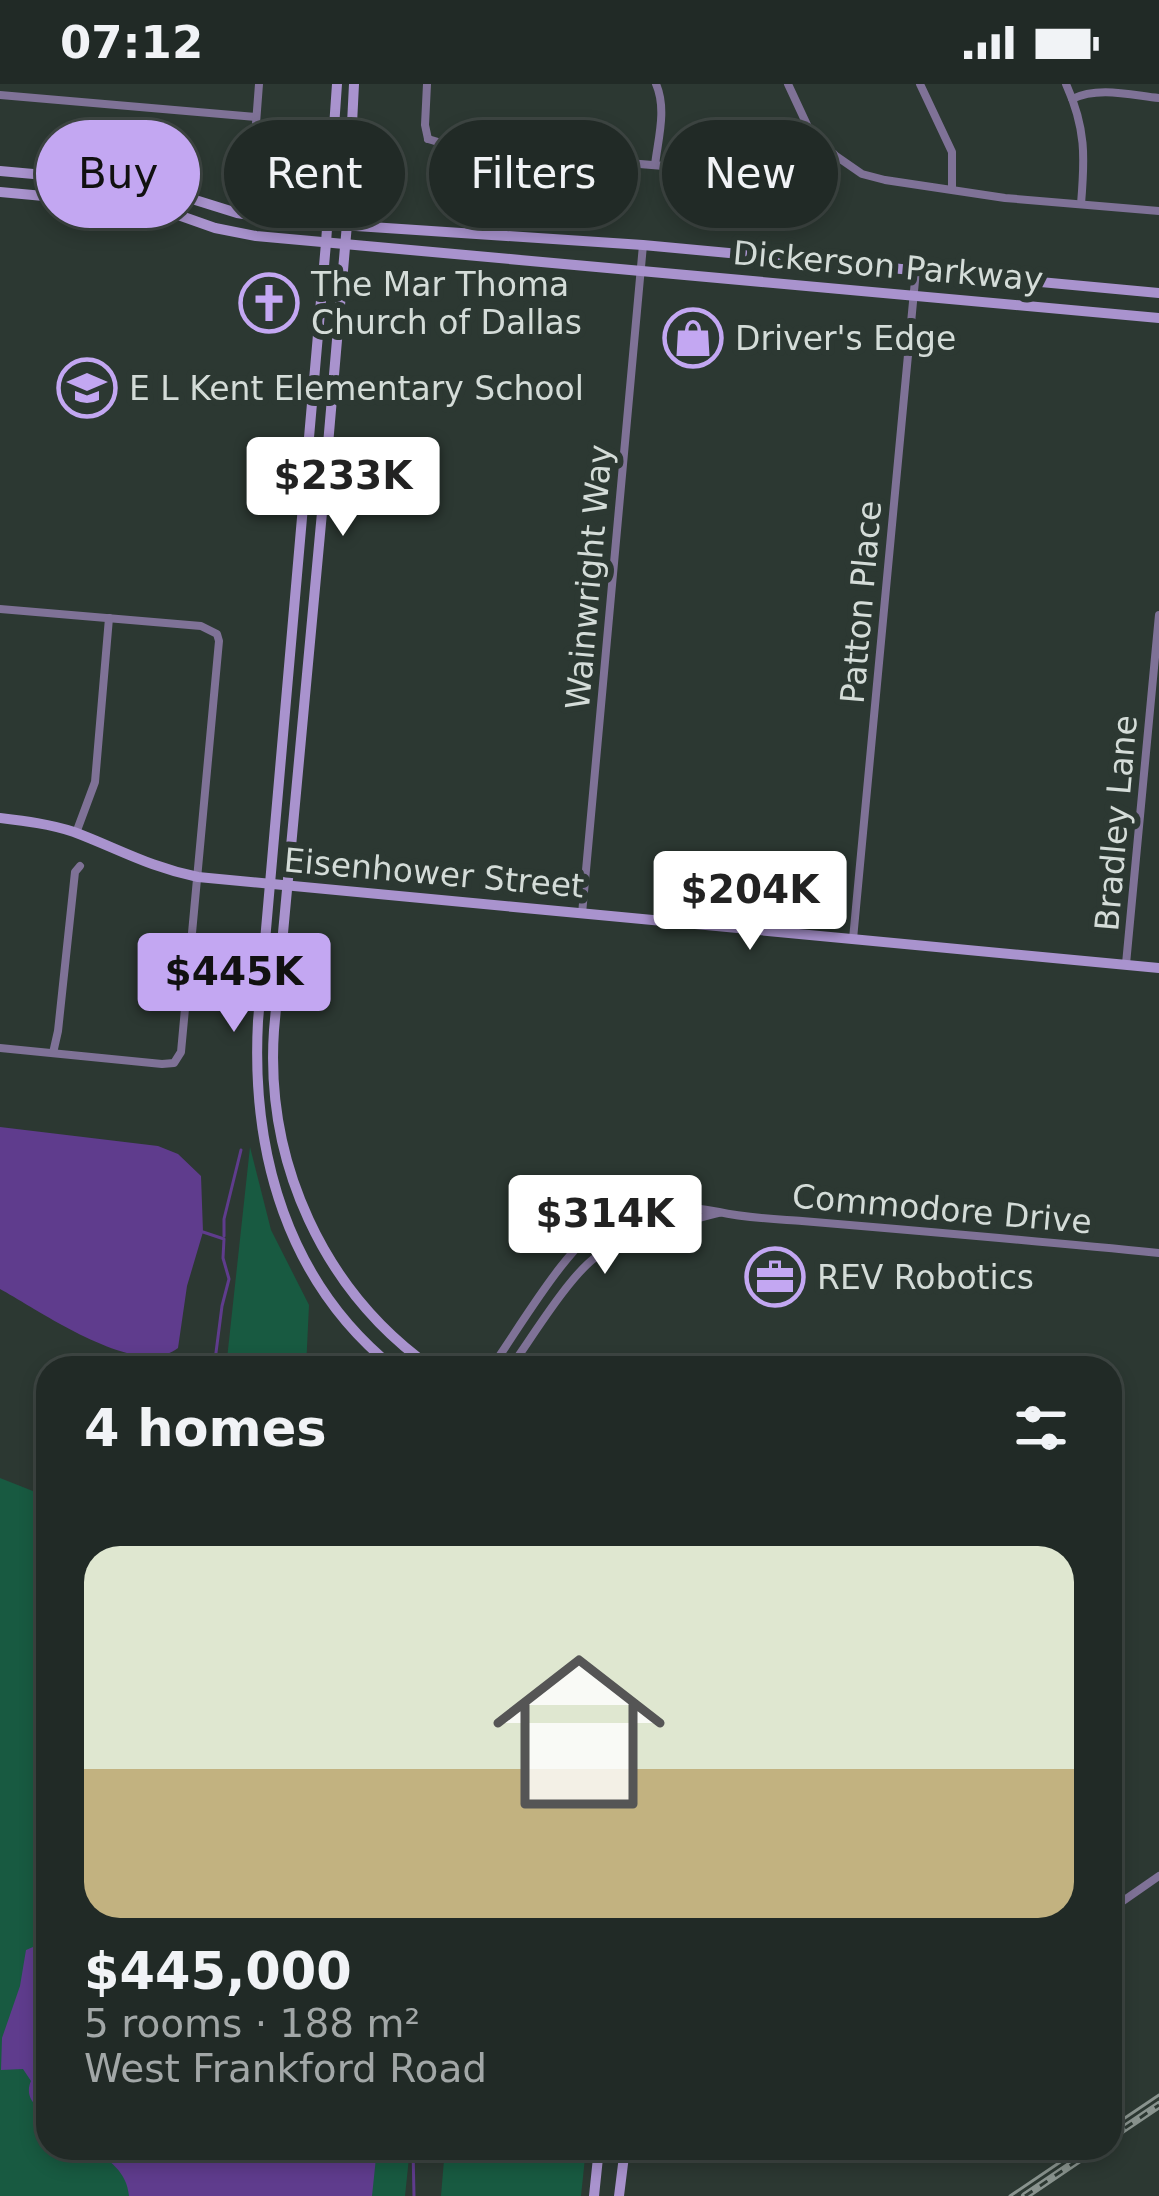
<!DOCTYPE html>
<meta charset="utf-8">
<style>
body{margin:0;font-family:"DejaVu Sans",sans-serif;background:#29322e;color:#f1f3f6;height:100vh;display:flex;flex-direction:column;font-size:45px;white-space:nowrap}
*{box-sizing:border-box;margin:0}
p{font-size:39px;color:#a2a7a7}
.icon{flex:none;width:66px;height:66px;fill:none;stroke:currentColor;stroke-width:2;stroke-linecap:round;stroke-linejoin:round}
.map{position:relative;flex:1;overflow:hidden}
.drawer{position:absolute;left:36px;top:1272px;width:1086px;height:804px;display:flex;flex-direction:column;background:#212a26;border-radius:36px;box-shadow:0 6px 18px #0003,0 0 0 3px #3e4643}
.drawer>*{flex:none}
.banner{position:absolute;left:36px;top:36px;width:1089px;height:108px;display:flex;gap:24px}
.price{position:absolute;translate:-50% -102px;padding:0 27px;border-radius:12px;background:#fff;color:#222;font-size:39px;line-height:78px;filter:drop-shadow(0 3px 6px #0008)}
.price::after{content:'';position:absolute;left:50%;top:72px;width:36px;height:27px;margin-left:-18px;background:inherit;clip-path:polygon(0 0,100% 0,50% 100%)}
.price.selected{background:#c3a7f2;color:#111}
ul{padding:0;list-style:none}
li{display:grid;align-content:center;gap:24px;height:636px;padding:0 48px}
li span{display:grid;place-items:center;height:372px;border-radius:36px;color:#555}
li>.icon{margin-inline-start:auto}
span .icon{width:216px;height:216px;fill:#fffc;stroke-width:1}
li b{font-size:51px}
h2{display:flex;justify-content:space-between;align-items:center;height:144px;padding:0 48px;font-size:51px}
.chip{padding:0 42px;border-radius:54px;background:#212a26;box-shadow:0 6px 18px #0003,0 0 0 3px #3e4643;font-size:42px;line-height:108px}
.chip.selected{background:#c3a7f2;color:#111}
.status{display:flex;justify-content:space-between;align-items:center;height:84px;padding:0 60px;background:#212a26;direction:ltr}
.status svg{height:33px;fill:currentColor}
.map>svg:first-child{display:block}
.green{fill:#185a41}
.water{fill:#5f3c8d}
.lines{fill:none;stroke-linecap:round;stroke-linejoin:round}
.stream{stroke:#5f3c8d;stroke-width:3}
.street{stroke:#7f7297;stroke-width:8}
.secondary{stroke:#a993ce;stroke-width:10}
.tram{stroke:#89938e;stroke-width:3}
.rail-casing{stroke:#89938e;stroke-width:8}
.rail{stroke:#2c3832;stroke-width:3;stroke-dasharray:9;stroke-linecap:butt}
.labels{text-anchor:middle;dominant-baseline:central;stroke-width:12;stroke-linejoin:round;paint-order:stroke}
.street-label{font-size:33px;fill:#d4dcd8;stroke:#2c3832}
.poi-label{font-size:33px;fill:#d4dcd8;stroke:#2c3832;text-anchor:start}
</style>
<div class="status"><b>07:12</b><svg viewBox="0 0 49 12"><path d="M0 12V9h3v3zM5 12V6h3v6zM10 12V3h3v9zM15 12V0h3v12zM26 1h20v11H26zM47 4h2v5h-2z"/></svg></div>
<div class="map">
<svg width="1159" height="2112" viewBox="0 0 1159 2112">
<rect width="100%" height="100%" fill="#2c3832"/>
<g class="green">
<path d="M250 1063 271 1146 309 1221 306 1284H226Z"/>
<path d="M0 1394 48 1413V2064H410L405 2112H0Z"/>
<path d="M445 2064H586L581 2112H441Z"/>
</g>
<g class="water">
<path d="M0 1043 158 1062 178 1070 201 1092 203 1148 187 1202 178 1264C137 1296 39 1226 0 1205Z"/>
<path d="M33 1863 48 1870V1981C43 1994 38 2010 47 2023L41 2025C30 2019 26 2008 31 1997L23 1985 1 1986 2 1954 20 1902 26 1866Z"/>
<path d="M89 2064H377L372 2112H129C127 2088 109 2075 89 2064Z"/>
</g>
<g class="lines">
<g class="stream">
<path d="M203 1148 224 1155 223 1174 229 1195 222 1222 214 1284"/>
<path d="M224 1152V1135L241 1066"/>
<path d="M413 2064 414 2112"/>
</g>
<g class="street">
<path d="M427 0 425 41 428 55"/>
<path d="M788 0 808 43 823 63 862 90 885 96 1005 114 1159 127"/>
<path d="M920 0 952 68V104"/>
<path d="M1066 0C1086 44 1085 73 1081 120"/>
<path d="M0 11 256 33"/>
<path d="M1072 15C1098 2 1131 11 1159 14"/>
<path d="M428 55 455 63 481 67 787 92 814 89 834 70"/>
<path d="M655 81C658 55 667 25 656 0"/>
<path d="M246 99 253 79 259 0"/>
<path d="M0 525 201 542 217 550 219 557 181 968 174 979 162 980 0 964"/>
<path d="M76 749 95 698 109 534"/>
<path d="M582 830 643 161"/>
<path d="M853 855 916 186"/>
<path d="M1126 880 1159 531"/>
<path d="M53 969 58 947 75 788 80 782"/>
<path d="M491 1284C521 1242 568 1158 611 1135 644 1118 685 1121 719 1128 745 1134 775 1135 802 1137 921 1147 1040 1157 1159 1169"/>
<path d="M510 1284C531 1255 569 1192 596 1173 628 1149 680 1139 719 1129"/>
<path d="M1110 1826 1159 1792"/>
</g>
<g class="secondary">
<path d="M337 0 326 159 258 937C251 1069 287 1198 394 1284"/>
<path d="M354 0 347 140 324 407 274 946C265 1078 323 1207 432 1284"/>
<path d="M0 87 144 100 237 129 296 138 643 161 1159 209"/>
<path d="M0 108 130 120 164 126 215 144 256 152 1159 234"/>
<path d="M0 734C25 737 50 740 74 748 119 765 149 783 198 793L1159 884"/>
<path d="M594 2112 599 2064"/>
<path d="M619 2112 625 2064"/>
</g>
<g class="tram">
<path d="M1110 2044 1159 2011"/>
<path d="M1010 2112 1081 2064"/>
</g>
<defs>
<g id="rail">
<path d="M1110 2054 1159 2021"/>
<path d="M1025 2112 1096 2064"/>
</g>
</defs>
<use href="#rail" class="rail-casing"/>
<use href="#rail" class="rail"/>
</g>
<defs>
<symbol id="church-ring" viewBox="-11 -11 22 22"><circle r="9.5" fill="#2c3832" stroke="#c3a7f2" stroke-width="1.5"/><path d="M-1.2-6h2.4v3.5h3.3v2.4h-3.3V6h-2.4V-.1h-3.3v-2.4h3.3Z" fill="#c3a7f2"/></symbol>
<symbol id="shop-ring" viewBox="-11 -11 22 22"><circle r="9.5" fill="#2c3832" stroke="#c3a7f2" stroke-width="1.5"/><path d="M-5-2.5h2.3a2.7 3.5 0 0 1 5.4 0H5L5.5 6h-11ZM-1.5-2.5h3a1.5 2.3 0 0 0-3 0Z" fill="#c3a7f2"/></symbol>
<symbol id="school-ring" viewBox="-11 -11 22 22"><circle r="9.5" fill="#2c3832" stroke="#c3a7f2" stroke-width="1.5"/><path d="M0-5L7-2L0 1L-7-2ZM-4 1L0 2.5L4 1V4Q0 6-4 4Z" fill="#c3a7f2"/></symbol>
<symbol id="office-ring" viewBox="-11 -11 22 22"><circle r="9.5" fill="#2c3832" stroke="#c3a7f2" stroke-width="1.5"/><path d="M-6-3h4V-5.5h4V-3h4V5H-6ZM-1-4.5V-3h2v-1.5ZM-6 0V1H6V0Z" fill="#c3a7f2"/></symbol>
</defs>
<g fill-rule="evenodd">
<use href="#church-ring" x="236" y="186" width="66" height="66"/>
<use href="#shop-ring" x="660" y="221" width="66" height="66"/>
<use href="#school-ring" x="54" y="271" width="66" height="66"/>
<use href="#office-ring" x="742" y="1160" width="66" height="66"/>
</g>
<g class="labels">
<g class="street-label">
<text transform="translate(888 182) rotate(5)">Dickerson Parkway</text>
<text transform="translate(589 493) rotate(-85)">Wainwright Way</text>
<text transform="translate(861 518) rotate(-85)">Patton Place</text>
<text transform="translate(1116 739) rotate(-85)">Bradley Lane</text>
<text transform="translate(434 789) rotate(5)">Eisenhower Street</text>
<text transform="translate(942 1125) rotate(5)">Commodore Drive</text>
</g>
<g class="poi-label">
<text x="311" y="200">The Mar Thoma<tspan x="311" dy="38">Church of Dallas</tspan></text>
<text x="735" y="254">Driver's Edge</text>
<text x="129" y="304">E L Kent Elementary School</text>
<text x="817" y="1193">REV Robotics</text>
</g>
</g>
</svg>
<b class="price" style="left:343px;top:455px">$233K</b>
<b class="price" style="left:750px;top:869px">$204K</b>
<b class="price selected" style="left:234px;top:951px">$445K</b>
<b class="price" style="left:605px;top:1193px">$314K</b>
<div class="banner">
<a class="chip selected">Buy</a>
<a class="chip">Rent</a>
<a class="chip">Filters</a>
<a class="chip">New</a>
</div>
<section class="drawer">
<h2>4 homes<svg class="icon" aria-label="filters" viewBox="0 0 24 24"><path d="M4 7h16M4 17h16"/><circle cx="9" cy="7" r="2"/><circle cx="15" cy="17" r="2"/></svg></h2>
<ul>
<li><span style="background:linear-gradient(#dfe7d0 60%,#c2b280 0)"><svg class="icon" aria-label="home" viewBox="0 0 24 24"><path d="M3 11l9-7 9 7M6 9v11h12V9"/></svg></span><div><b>$445,000</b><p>5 rooms · 188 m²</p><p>West Frankford Road</p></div></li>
</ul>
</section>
</div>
